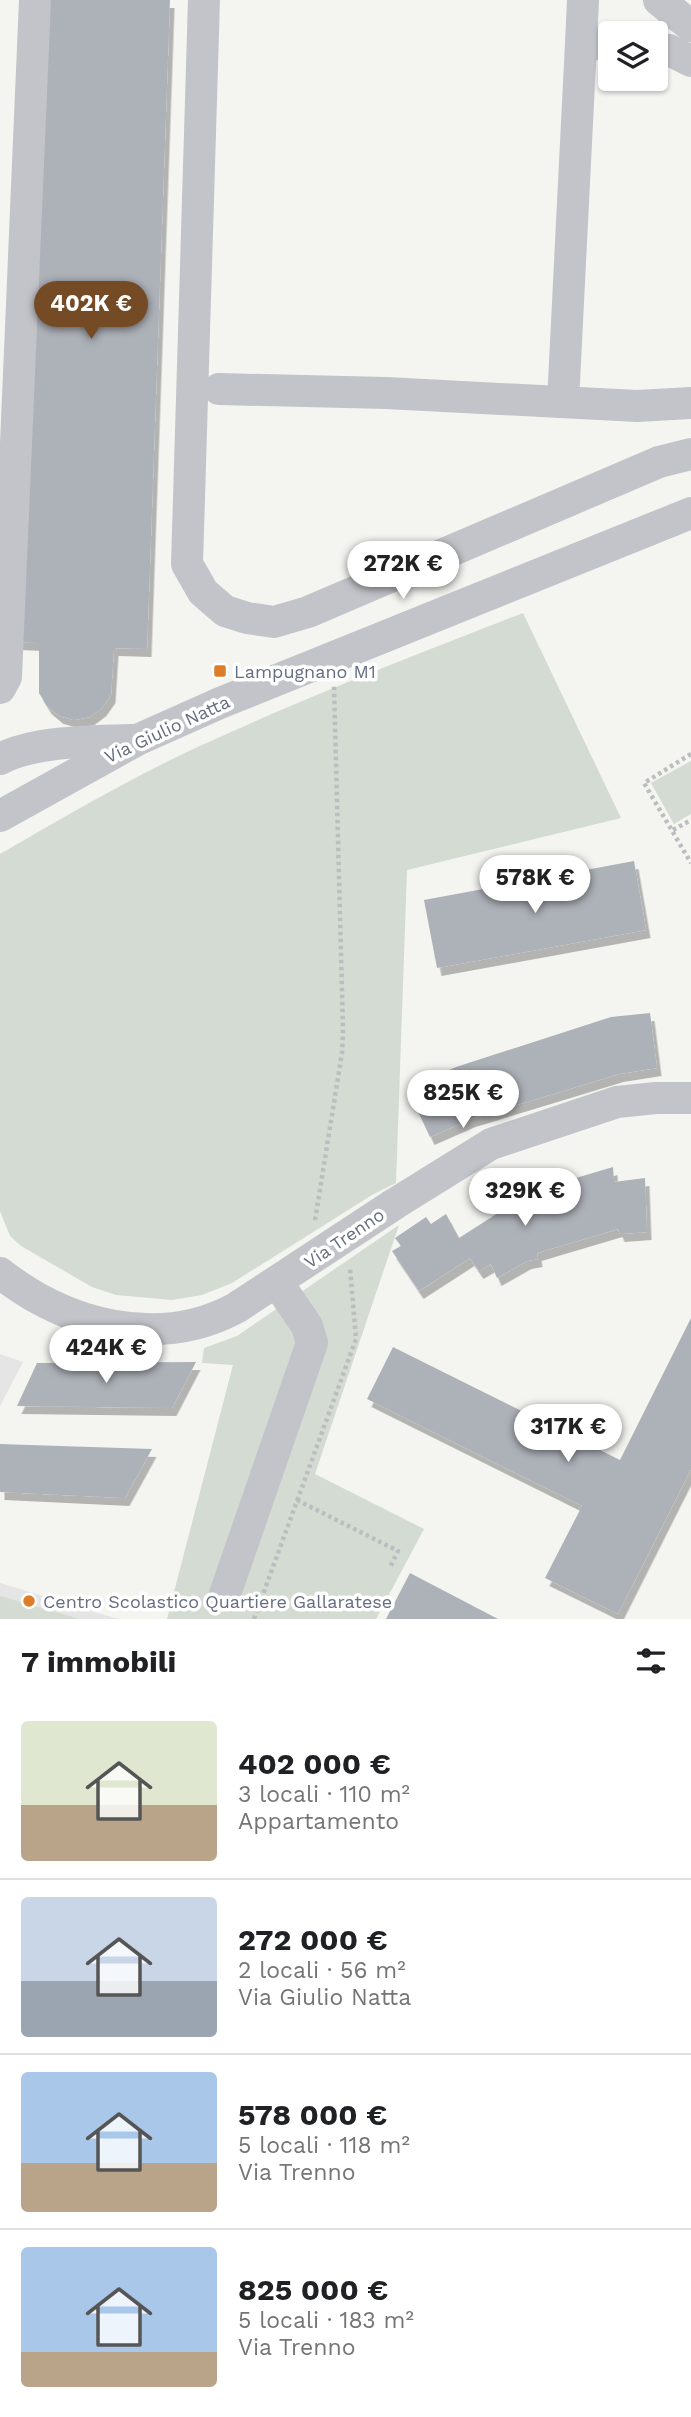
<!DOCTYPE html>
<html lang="it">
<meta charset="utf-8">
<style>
body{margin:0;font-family:"Work Sans",sans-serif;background:#f6f6f6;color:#202124;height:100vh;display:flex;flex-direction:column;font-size:26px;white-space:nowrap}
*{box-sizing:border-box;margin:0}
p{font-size:23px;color:#757577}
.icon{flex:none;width:38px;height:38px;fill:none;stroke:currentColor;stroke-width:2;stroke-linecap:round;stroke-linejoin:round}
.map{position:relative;height:1619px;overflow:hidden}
.details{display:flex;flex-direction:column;background:#fff;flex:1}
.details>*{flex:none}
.fabs{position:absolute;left:598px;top:21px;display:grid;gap:14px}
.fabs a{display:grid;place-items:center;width:70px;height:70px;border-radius:7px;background:#fff;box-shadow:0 2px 5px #0004;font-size:35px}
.price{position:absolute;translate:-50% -60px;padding:0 16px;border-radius:24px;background:#fff;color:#222;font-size:23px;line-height:46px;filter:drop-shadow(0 2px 4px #0008)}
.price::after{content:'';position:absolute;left:50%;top:42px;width:21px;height:16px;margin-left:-10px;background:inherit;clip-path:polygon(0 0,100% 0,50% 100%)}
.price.selected{background:#754b26;color:#fff}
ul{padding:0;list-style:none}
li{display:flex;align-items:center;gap:21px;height:175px;padding:0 21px}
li+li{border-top:2px solid #e0e0e0}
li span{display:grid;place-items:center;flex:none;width:196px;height:140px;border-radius:7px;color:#555}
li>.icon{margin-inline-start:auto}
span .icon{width:84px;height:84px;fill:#fffc;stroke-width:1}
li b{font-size:30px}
h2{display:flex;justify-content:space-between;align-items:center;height:84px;padding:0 21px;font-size:30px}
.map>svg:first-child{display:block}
.built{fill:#e4e5e4}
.green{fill:#d3dbd2}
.building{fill:#adb1b8;filter:url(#shadow)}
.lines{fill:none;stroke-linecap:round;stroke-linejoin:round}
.path{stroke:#bcbdc0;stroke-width:4.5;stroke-dasharray:3.5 3.5;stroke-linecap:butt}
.minor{stroke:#c3c4c9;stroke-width:32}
.poi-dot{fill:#dc7e29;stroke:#fff;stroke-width:2.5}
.labels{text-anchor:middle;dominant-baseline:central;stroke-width:7;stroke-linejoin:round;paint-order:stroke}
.poi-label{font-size:18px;fill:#656d81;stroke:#fff;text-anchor:start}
.street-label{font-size:18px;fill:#656d81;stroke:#fff}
</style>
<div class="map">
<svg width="691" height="1619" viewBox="0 0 691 1619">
<defs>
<filter id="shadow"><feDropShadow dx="4.5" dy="8" stdDeviation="0" flood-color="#0004"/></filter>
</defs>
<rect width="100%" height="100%" fill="#f4f5f1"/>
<g class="built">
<path d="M0 1354 23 1362 0 1406Z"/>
<path d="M0 1583 118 1619H0Z"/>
</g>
<g class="green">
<path d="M523 613 621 818 407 870 396 1183 372 1195 232 1283 202 1295 172 1300 116 1295 92 1287 21 1246 10 1236 0 1211V854C66 816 132 777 202 745 307 697 415 655 523 613Z"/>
<path d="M691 761V814L674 824 651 783Z"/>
<path d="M399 1225 315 1474 424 1529 376 1619H167L233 1365 202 1363 204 1348 237 1336Z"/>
<path d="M0 1596 80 1619H0Z"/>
</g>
<g class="building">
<path d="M35 0H170L147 649 114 648 111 695 102 708 90 717 74 720 59 716 47 706 39 693V643L14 642Z"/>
<path d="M634 861 646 930 437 968 424 900Z"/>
<path d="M650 1013 657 1068 619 1074 471 1119 430 1137 407 1088 456 1067 611 1017Z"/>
<path d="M613 1167 614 1182 645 1178 647 1232 620 1234 618 1229 537 1253 538 1259 527 1261 497 1278 491 1264 479 1271 470 1258 419 1291 392 1251 401 1246 395 1238 426 1217 431 1224 446 1214 459 1238 498 1213 495 1202 533 1192 535 1202 578 1188 576 1178Z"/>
<path d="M691 1318V1469L618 1614 545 1578 582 1506 367 1399 393 1347 620 1460Z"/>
<path d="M196 1362 172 1408 17 1406 37 1363Z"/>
<path d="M0 1444 152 1449 125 1498 0 1492Z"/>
<path d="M410 1573 498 1619H386Z"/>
</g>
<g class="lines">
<g class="path">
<path d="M691 754 644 783 691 863"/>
<path d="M673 830 691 820"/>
<path d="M315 1220 342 1053 343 1030 334 686"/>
<path d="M297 1500 398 1551 390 1567"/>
<path d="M254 1619 356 1339 350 1268"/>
</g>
<g class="minor">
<path d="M204 0 187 564 203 592 225 611 247 618 274 622 308 612 659 462 691 454"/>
<path d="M583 0 581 43 611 45"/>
<path d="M659 0 691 26"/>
<path d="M656 49 669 50 691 61"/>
<path d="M219 389 386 393 637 406 691 403"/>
<path d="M563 402 581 43"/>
<path d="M0 688 6 677 35 0"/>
<path d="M0 759C34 741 94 741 132 740"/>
<path d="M0 816 137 740 220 703 691 513"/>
<path d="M0 1273C66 1325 158 1350 236 1308L396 1203 491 1144 617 1102 656 1098H691"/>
<path d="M225 1594 312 1343 307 1326 277 1282"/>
</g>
</g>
<g class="poi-dot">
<rect x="213" y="664" width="14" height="14" rx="3.5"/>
<circle cx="29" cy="1601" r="7"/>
</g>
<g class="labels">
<g class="poi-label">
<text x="234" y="671">Lampugnano M1</text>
<text x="43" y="1601">Centro Scolastico Quartiere Gallaratese</text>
</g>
<g class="street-label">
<text transform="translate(167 729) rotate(-25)">Via Giulio Natta</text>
<text transform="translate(344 1238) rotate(-34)">Via Trenno</text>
</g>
</g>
</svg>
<div class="fabs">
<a><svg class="icon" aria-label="layers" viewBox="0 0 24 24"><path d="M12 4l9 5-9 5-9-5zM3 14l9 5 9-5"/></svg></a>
</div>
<b class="price selected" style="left:91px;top:341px">402K €</b>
<b class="price" style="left:403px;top:601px">272K €</b>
<b class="price" style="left:535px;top:915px">578K €</b>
<b class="price" style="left:463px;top:1130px">825K €</b>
<b class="price" style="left:525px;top:1228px">329K €</b>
<b class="price" style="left:106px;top:1385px">424K €</b>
<b class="price" style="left:568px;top:1464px">317K €</b>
</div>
<section class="details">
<h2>7 immobili<svg class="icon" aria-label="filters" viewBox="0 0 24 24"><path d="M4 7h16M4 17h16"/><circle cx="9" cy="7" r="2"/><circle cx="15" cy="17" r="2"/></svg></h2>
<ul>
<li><span style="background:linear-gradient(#dfe7d0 60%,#b9a48a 0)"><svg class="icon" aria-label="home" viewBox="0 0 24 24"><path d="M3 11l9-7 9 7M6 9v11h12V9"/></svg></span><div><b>402 000 €</b><p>3 locali · 110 m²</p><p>Appartamento</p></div></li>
<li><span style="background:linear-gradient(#c9d6e8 60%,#9aa5b1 0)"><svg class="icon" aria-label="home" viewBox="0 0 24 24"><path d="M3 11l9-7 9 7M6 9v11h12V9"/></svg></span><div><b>272 000 €</b><p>2 locali · 56 m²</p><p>Via Giulio Natta</p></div></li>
<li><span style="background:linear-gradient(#a9c7e8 65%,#b9a48a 0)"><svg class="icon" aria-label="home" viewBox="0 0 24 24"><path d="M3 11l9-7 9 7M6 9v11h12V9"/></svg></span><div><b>578 000 €</b><p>5 locali · 118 m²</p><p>Via Trenno</p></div></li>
<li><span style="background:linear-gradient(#a9c7e8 75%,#b9a48a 0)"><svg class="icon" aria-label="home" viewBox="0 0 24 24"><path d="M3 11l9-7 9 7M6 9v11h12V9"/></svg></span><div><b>825 000 €</b><p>5 locali · 183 m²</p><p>Via Trenno</p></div></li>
</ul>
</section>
